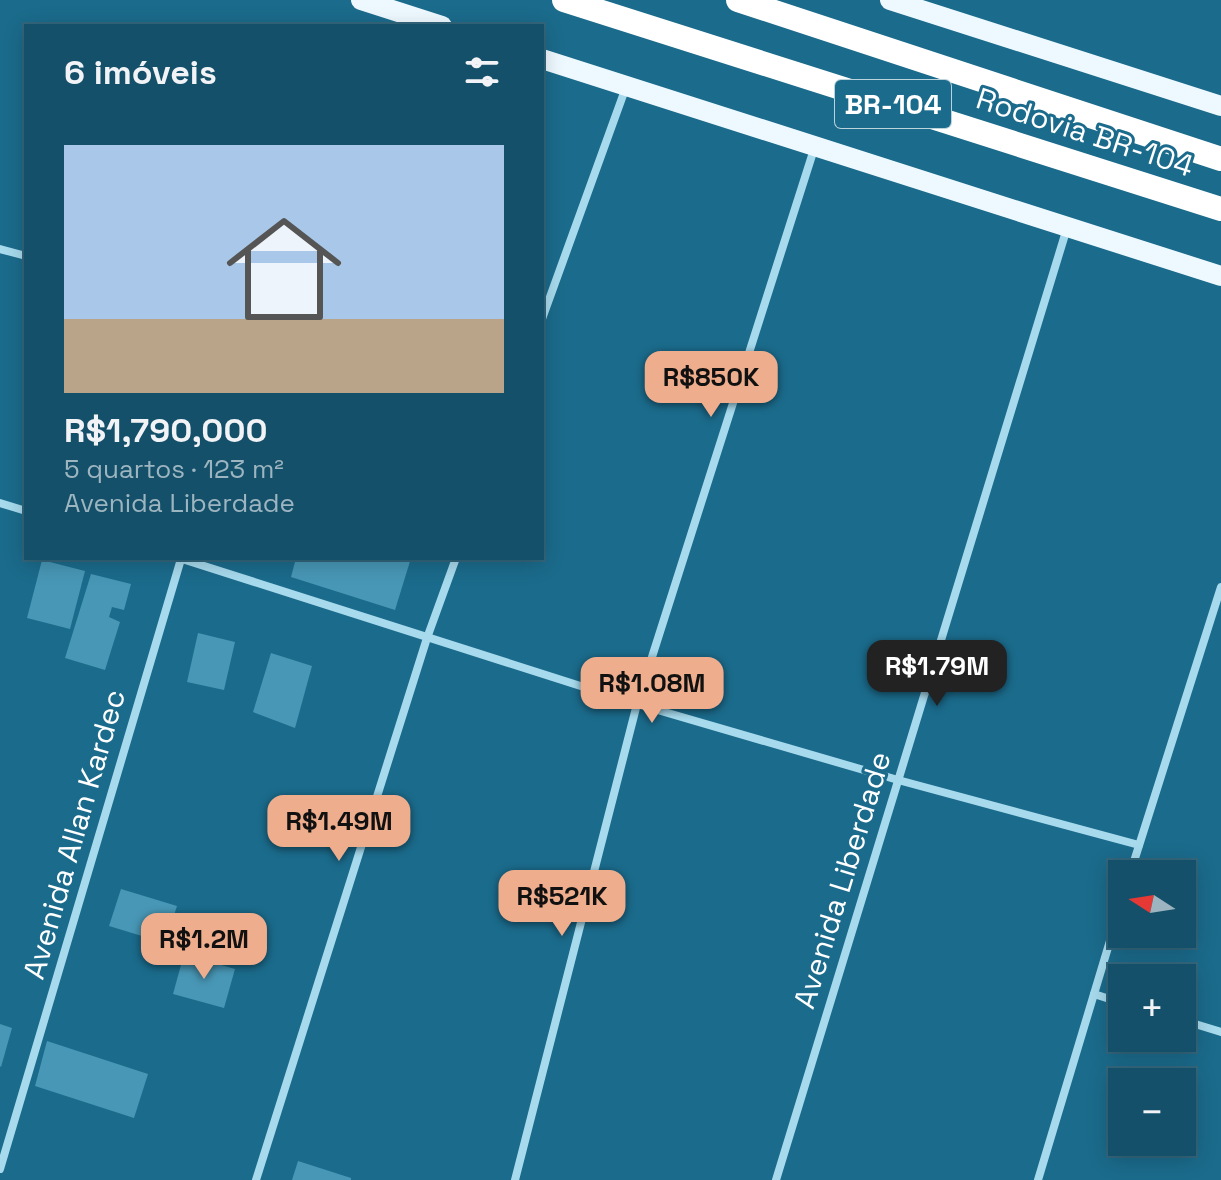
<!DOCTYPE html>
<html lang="pt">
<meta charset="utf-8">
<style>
body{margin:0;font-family:"Space Grotesk",sans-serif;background:#1d576f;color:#f1f3f6;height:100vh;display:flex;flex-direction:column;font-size:30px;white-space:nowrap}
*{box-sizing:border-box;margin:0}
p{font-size:26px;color:#9db5c0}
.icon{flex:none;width:44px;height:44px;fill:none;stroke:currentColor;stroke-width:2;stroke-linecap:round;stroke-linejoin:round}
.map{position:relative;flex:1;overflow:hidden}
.sheet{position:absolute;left:24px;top:24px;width:520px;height:536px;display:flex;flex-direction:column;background:#145069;border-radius:0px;box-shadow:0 4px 20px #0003,0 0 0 2px #33677d}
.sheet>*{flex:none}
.needle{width:52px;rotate:282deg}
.tools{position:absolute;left:1108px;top:860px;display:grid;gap:16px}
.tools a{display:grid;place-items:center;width:88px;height:88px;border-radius:0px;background:#145069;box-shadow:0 4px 20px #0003,0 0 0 2px #33677d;font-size:40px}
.price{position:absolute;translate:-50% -68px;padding:0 18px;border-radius:16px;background:#eead8d;color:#111;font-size:26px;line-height:52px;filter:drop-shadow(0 2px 4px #0008)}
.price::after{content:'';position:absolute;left:50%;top:48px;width:24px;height:18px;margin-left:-12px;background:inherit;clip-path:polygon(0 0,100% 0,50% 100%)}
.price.on{background:#222;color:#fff}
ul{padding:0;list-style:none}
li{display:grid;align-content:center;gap:16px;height:424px;padding:0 40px}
li span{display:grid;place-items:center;height:248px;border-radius:0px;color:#555}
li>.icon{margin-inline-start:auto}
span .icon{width:144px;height:144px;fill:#fffc;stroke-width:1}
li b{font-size:34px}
h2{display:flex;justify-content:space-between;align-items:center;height:96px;padding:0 40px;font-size:34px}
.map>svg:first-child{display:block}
.building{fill:#4897b6}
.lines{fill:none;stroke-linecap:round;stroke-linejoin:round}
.street{stroke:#a7daed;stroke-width:8}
.primary{stroke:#eef9ff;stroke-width:20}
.highway{stroke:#fff;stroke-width:24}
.labels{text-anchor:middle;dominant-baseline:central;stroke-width:6;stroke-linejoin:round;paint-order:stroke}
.shield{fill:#1b6b8c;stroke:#bbd3dc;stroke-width:2}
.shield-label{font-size:28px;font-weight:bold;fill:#fff}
.street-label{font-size:30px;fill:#fff;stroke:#1b6b8c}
</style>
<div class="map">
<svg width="1221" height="1180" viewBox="0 0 1221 1180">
<rect width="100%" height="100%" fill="#1b6b8c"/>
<g class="building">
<path d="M296 558H411L395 610 291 577Z"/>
<path d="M42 560 85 571 70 629 27 618Z"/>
<path d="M91 574 131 584 124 610 112 607 109 617 120 622 105 670 65 658Z"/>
<path d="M198 633 235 642 224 690 187 682Z"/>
<path d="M271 653 312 666 295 728 253 712Z"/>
<path d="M121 889 177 906 165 943 109 926Z"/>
<path d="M184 954 235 969 224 1008 173 994Z"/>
<path d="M0 1024 12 1028 1 1067 0 1066Z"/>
<path d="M47 1041 148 1074 134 1118 35 1086Z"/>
<path d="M298 1161 351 1178V1180H292Z"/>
</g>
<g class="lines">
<g class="street">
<path d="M0 249 26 256"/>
<path d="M542 319 626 87"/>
<path d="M0 503 26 511"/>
<path d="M179 558 637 704 898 780 1139 845"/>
<path d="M1130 874 1221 587"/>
<path d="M1094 994 1122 1003"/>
<path d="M1182 1020 1221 1032"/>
<path d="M0 1169 181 559"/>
<path d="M256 1180 427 638 456 558"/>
<path d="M515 1180 637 704 815 146"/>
<path d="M776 1180 1067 228"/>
<path d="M1038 1180 1122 901"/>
</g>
<g class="primary">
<path d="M361 0 442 26"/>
<path d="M890 0 1221 106"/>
<path d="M542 59 1221 276"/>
</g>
<g class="highway">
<path d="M564 0 1221 209"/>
<path d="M738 0 1221 159"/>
</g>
</g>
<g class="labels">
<rect class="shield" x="835" y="80" width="116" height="48" rx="6"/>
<g class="shield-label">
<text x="893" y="104">BR-104</text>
</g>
<g class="street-label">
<text transform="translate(1085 132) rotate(18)">Rodovia BR-104</text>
<text transform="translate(74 834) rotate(-74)">Avenida Allan Kardec</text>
<text transform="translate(842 880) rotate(-73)">Avenida Liberdade</text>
</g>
</g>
</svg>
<div class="tools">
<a><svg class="needle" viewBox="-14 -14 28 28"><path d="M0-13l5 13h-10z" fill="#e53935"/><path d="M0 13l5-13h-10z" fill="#9db5c0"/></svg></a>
<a>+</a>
<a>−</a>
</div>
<b class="price" style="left:711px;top:419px">R$850K</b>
<b class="price on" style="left:937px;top:708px">R$1.79M</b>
<b class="price" style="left:652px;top:725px">R$1.08M</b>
<b class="price" style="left:339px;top:863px">R$1.49M</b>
<b class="price" style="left:562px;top:938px">R$521K</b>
<b class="price" style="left:204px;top:981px">R$1.2M</b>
<section class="sheet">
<h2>6 imóveis<svg class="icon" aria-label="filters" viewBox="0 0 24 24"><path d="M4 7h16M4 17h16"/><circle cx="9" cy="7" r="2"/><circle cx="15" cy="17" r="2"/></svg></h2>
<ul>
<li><span style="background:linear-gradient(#a9c7e8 70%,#b9a48a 0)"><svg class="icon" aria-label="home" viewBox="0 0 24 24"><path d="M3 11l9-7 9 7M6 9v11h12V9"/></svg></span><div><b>R$1,790,000</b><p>5 quartos · 123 m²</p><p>Avenida Liberdade</p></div></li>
</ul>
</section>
</div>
